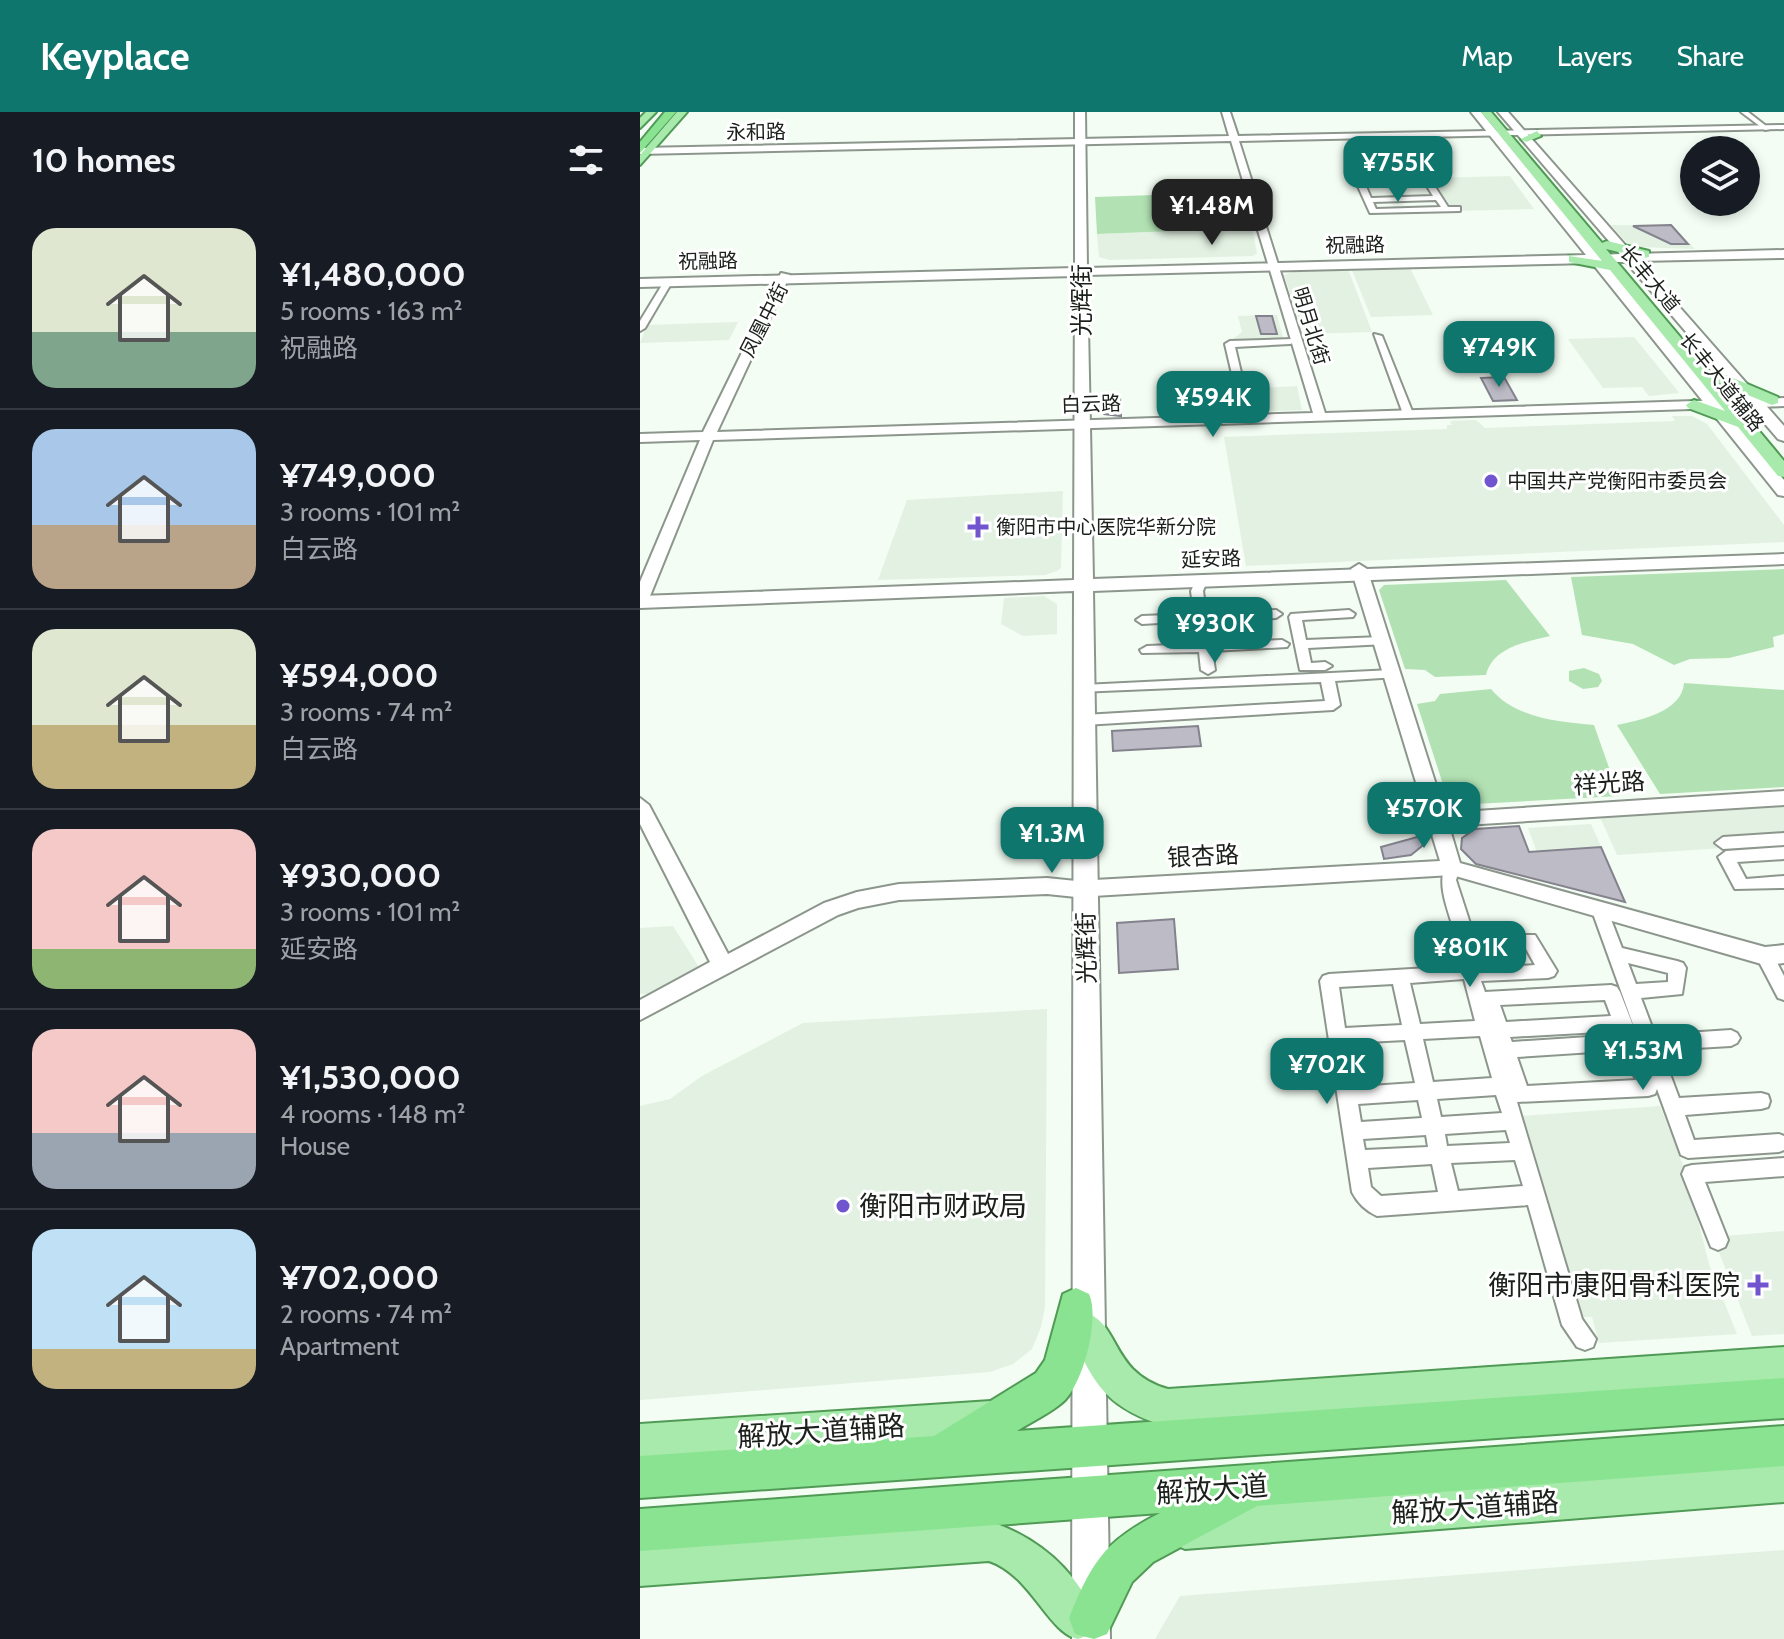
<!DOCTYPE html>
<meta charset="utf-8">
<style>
body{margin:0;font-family:Cabin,"Noto Sans SC",sans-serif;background:#20242c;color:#f1f3f6;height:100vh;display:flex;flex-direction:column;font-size:30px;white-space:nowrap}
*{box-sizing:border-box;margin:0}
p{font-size:26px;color:#9ea1a6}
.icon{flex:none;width:44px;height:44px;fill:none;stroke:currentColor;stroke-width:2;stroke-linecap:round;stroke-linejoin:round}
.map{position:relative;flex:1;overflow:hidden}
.details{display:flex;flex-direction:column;background:#171b24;width:640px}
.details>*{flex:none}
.tools{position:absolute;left:1040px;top:24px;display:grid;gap:16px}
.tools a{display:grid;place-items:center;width:80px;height:80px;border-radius:50%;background:#171b24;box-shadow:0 4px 12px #0003;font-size:40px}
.price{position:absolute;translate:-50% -68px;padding:0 18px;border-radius:16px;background:#0f766e;color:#fff;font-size:26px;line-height:52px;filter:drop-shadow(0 2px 4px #0008)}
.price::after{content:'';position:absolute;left:50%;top:48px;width:24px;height:18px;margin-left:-12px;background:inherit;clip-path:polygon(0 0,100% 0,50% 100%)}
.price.selected{background:#222;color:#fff}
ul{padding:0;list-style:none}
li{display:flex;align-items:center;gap:24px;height:200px;padding:0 32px}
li+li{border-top:2px solid #363941}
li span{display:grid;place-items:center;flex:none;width:224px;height:160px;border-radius:24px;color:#555}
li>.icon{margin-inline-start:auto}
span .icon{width:96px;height:96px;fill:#fffc;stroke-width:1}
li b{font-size:34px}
h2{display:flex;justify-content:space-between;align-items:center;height:96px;padding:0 32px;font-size:34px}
header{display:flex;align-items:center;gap:48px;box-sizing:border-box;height:112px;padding:0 40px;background:#0f766e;color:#fff}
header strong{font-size:38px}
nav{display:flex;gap:44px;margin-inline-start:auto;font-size:28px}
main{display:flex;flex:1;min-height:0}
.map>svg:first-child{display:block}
.built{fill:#e2f1e2}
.green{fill:#b2e2b3}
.building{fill:#bcbbc6;stroke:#83828d;stroke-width:2}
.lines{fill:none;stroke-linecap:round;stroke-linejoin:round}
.minor-casing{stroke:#8d968d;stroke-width:4}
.tertiary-casing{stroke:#8d968d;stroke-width:4}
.secondary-casing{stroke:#8d968d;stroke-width:4}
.primary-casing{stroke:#509a56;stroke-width:4}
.trunk-casing{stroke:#509a56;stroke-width:4}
.minor{fill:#fff;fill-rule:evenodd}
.tertiary{fill:#fff;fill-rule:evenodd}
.secondary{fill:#fff;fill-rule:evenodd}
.primary{fill:#a7eaac;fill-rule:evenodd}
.trunk{fill:#8ae390;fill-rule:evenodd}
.poi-dot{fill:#7155ce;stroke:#fff;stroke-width:3}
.labels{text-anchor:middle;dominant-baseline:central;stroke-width:6;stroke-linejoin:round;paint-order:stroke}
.far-street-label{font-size:20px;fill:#1c201c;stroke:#fff}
.far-poi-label{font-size:20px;fill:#1c201c;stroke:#fff;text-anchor:start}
.street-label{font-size:24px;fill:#1c201c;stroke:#fff}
.near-poi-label{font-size:28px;fill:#1c201c;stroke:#fff;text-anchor:start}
.near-street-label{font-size:28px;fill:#1c201c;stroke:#fff}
</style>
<header>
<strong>Keyplace</strong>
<nav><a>Map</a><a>Layers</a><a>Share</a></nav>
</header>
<main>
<section class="details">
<h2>10 homes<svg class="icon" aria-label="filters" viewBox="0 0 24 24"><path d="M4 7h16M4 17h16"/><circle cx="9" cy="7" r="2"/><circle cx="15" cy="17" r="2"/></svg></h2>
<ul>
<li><span style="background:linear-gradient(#dfe7d0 65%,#7fa58c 0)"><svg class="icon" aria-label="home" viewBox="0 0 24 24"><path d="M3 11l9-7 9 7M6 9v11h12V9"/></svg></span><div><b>¥1,480,000</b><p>5 rooms · 163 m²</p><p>祝融路</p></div></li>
<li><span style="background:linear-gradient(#a9c7e8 60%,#b9a48a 0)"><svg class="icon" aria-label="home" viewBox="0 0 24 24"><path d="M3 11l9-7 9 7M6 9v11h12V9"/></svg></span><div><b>¥749,000</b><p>3 rooms · 101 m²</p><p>白云路</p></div></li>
<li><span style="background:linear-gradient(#dfe7d0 60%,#c2b280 0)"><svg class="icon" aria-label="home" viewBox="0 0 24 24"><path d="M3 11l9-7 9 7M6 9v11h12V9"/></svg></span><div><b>¥594,000</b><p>3 rooms · 74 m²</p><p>白云路</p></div></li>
<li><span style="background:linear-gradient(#f6c9c9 75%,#8fb573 0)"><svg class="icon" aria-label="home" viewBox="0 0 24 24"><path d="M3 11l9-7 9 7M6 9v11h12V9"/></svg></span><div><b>¥930,000</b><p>3 rooms · 101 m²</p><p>延安路</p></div></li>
<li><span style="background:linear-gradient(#f6c9c9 65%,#9aa5b1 0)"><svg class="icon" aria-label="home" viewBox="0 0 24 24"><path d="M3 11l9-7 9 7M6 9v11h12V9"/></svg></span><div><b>¥1,530,000</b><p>4 rooms · 148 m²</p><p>House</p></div></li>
<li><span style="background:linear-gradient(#bfe0f5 75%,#c2b280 0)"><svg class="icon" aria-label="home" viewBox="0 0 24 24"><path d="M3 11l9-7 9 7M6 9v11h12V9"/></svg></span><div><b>¥702,000</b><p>2 rooms · 74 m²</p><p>Apartment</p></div></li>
</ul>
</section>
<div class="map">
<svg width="1144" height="1527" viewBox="0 0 1144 1527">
<rect width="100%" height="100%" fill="#f3fdf3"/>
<g class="built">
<path d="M870 64 894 97 810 99 789 66Z"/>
<path d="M971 113H1032L1055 137 996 135 986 130Z"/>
<path d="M612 116 617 141 613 144 469 148 459 145 457 122Z"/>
<path d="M770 156 793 203 731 205 712 158Z"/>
<path d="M708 157 732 220 664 222 644 163 658 158Z"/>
<path d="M637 203 643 226 592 228 602 220 598 204Z"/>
<path d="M98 210 89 228 0 231 7 213Z"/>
<path d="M994 225 1037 278 1039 281 1009 284 1002 275 963 276 928 227Z"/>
<path d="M657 274 662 298 609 300 604 277Z"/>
<path d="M1032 304H1052L1067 312 1144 413V430L606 454 584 325 807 317V313H812L810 309 836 308 845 316 1035 309Z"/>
<path d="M423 379 421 456 417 459 405 463 238 468 267 388Z"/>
<path d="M404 484 417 492V522L383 524 361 512 364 486Z"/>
<path d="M1144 693V732L977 743 960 705Z"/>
<path d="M951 712 971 757 905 761 888 716Z"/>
<path d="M33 814 62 860 26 881 0 882V816Z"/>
<path d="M407 897 405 1195 401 1215 392 1237 373 1252 350 1260 0 1288V994L30 987 62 964 163 911Z"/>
<path d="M1020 994 1046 1061 1069 1152 1097 1222 959 1231 952 1205H938L879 1004Z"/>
<path d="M1144 1119V1222L1112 1224 1073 1125Z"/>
<path d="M1144 1438V1527H515L540 1484Z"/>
</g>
<g class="green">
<path d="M515 83 529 86 535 119 457 122 455 85Z"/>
<path d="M1144 457V522L1133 525 1134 535 1089 546 1050 547 1034 553 993 532 942 523 931 465Z"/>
<path d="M866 468 910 524C886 530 853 535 846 563L795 565 785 558 765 557 739 478 744 473Z"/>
<path d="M944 556 959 562 962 569 958 575 943 577 929 569V559Z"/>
<path d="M1044 571 1144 578V675L1020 682 977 613C1000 608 1042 600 1044 571Z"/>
<path d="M851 577C875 606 918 610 954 613L979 684 816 693 808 688 777 592 795 589 800 582Z"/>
</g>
<g class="building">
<path d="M1031 113 1048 132H1031L993 114Z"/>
<path d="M616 204H632L637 222H621Z"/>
<path d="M864 265 877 288 853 289 841 266Z"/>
<path d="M480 285 481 304 464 302 460 297V286Z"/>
<path d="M558 614 561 634 473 639 472 619Z"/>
<path d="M879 714 889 740 961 735 985 790 836 752 821 737 822 726 835 717Z"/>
<path d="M788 722 782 734 771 743 744 747 741 735Z"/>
<path d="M534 807 538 857 479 861 477 811Z"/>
</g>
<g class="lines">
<defs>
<g id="minor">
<path d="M1101 0H1108L1130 17 1125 18Z"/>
<path d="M790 67 808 95H820V99L730 101 716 70 720 68ZM785 71 793 84 731 86 725 72ZM796 88 801 95 736 97 733 90Z"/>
<path d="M25 168 32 170 5 216 0 219V209Z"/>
<path d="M734 222 742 224 772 299 771 301 762 299Z"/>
<path d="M653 227V231L650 232 595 235 611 303 602 305 585 232 590 229Z"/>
<path d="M561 465 567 469 563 479 566 501 636 498 642 502 636 506 568 509 571 531 642 528 649 532 647 535 572 539 575 558 568 562 561 558 559 540 502 541 500 538 507 534 558 532 555 509 502 512 496 508 502 504 554 502 551 479 557 466Z"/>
<path d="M709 498 715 502 713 505 662 508 666 528 741 525 746 526V532L668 536 671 551 685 550 692 554 685 558H660L649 505 651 502Z"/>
<path d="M752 558 757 559V565L695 569 700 593 693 598 444 613 437 608 444 603 685 589 681 570 438 580V574L443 573Z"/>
<path d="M1144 721V733L1083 737 1075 731 1083 725Z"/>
<path d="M1144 735V747L1097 750 1106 767 1144 764V776L1095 777 1078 745 1086 739Z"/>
<path d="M812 750 820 756 816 768 838 836 850 856 895 853 881 828 883 823H895L917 859 914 864 908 866 841 869 845 880 971 873 977 875 980 880 999 929 951 796 953 792H965L982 836 1037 849 1043 851 1046 856 1042 882 1001 886 1015 923 1091 918 1097 921 1100 926 1097 931 1091 934 1021 938 1039 986 1121 981 1128 983 1130 989 1128 995 1121 997 1045 1003 1054 1028 1139 1022 1144 1024V1038L1139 1040 1048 1046 1041 1043 1017 977 1015 982 1008 984 877 990 942 1207 956 1227 953 1235 945 1238 937 1235 922 1213 888 1093 737 1104C726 1099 717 1090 712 1080L680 869 683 864 689 862 821 854C822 821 792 781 806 752ZM988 851 1028 861V870L996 872ZM824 867 835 909 780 912 770 871ZM753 872 762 913 705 916 699 875ZM965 888 971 904 866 910 860 893ZM977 919 979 923 872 930 870 925ZM840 924 852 966 793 970 783 927ZM765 928 775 971 715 975 708 931ZM984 938 996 968 887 974 877 945ZM856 983 862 1001 801 1005 797 987ZM778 988 782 1006 721 1010 718 992ZM866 1018 870 1031 807 1034 805 1022ZM786 1023 788 1035 725 1038 723 1027ZM875 1048 883 1074 818 1079 811 1051ZM792 1052 798 1080 741 1084 731 1075 728 1056Z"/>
<path d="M1125 837 1131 839 1144 864V888L1138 886 1116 844 1119 839Z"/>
<path d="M1144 1046V1064L1065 1070 1088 1128 1085 1135 1078 1138 1071 1135 1042 1062 1045 1055 1052 1053Z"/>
</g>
<g id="tertiary">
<path d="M582 0H590L598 24 1144 13V17L599 29 685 301 1144 286V294L73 328 10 484 0 488V470L60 328 0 330V322L63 320 141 161 150 163 77 320 673 301 591 29 0 42V36L589 24Z"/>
<path d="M719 452 727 457 805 701 1144 679V693L809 714 820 751 1125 835 1144 833V851L1125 853 812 763 436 785 407 782 259 788 218 796 198 803 0 908V888L70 850 0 712V686L9 693 88 842 184 791 217 780 259 772 407 766 436 769 800 749 711 457Z"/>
</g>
<path id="secondary" d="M435 0H445L447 156 946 143 831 0H841L959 143 980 142 858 0H868L993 142 1144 138V146L999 149 1144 314V329L1138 327 986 150H965L1144 368V384L1138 383 952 151 447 163 453 467 1144 442V452L453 479 470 1527H432L434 479 0 496V484L434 468 435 164 0 175V167L435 156Z"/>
<g id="primary">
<path d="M6 0H16L0 16V6Z"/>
<path d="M37 0H47L0 53V43Z"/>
<path d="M841 0H851L962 131 967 129 1009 139V145L1004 146 966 137 1073 264 1086 263 1138 285V291L1132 293 1079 271 1144 349V365L1138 364 1098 315 1048 296 1046 293 1054 288 1085 299 970 158 929 150V144L962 149Z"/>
<path d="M897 19 901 24 886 30 881 27Z"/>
<path d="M449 1202C480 1215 472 1261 528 1277L1144 1235V1271L528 1315C469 1297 454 1275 431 1220L436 1207Z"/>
<path d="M351 1289 364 1295 370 1308 364 1321 351 1327 0 1350V1312Z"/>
<path d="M1144 1352V1390L545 1437 531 1431 525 1417 531 1403 545 1397Z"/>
<path d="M349 1409C399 1426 436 1458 457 1507L451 1522 438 1527C408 1521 391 1463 349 1449L0 1474V1434Z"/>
</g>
<g id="trunk">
<path d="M25 0H36L0 41V30Z"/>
<path d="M436 1176 449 1182C460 1206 444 1268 425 1288 413 1300 392 1309 377 1319L1144 1266V1306L0 1386V1344L294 1324 396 1261 405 1248 423 1182Z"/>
<path d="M1144 1314V1354L617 1394 513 1450 492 1470 467 1522 454 1527 435 1522 429 1506C452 1449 465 1429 520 1401L0 1439V1397Z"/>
</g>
</defs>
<use href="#minor" class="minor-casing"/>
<use href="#tertiary" class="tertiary-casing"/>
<use href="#secondary" class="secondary-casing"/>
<use href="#primary" class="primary-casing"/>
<use href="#trunk" class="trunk-casing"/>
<use href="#minor" class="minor"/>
<use href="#tertiary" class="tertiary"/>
<use href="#secondary" class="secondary"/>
<use href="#primary" class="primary"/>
<use href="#trunk" class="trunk"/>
</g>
<g class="poi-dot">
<circle cx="851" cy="369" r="8"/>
<path d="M334 403h8v8h8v8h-8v8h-8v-8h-8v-8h8z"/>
<circle cx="203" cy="1094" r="8"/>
<path d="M1114 1161h8v8h8v8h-8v8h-8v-8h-8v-8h8z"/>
</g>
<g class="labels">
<g class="far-street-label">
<text transform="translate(116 20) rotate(-1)">永和路</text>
<text transform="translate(715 133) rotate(-1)">祝融路</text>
<text transform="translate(68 149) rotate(-1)">祝融路</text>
<text transform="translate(1010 167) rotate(50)">长丰大道</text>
<text transform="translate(124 208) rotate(-63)">凤凰中街</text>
<text transform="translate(671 214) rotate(73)">明月北街</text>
<text transform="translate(1082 270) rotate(51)">长丰大道辅路</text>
<text transform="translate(451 292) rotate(-2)">白云路</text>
<text transform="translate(571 447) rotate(-2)">延安路</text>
</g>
<g class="far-poi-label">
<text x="867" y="369">中国共产党衡阳市委员会</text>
<text x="356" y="415">衡阳市中心医院华新分院</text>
</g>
<g class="street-label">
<text transform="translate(441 188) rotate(-90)">光辉街</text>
<text transform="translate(969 671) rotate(-4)">祥光路</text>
<text transform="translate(563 744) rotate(-3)">银杏路</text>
<text transform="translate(446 836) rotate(-91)">光辉街</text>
</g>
<g class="near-poi-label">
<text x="219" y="1094">衡阳市财政局</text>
<text x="1100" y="1173" text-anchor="end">衡阳市康阳骨科医院</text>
</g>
<g class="near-street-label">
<text transform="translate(181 1319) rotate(-4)">解放大道辅路</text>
<text transform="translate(572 1377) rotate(-4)">解放大道</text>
<text transform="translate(835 1395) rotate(-4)">解放大道辅路</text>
</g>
</g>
</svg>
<div class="tools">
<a><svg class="icon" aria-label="layers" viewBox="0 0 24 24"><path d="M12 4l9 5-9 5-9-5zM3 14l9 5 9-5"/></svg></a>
</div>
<b class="price" style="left:758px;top:92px">¥755K</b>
<b class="price selected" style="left:572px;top:135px">¥1.48M</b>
<b class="price" style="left:859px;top:277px">¥749K</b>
<b class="price" style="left:573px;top:327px">¥594K</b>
<b class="price" style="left:575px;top:553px">¥930K</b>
<b class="price" style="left:784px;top:738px">¥570K</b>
<b class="price" style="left:412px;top:763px">¥1.3M</b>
<b class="price" style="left:830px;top:877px">¥801K</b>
<b class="price" style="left:1003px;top:980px">¥1.53M</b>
<b class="price" style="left:687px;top:994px">¥702K</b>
</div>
</main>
